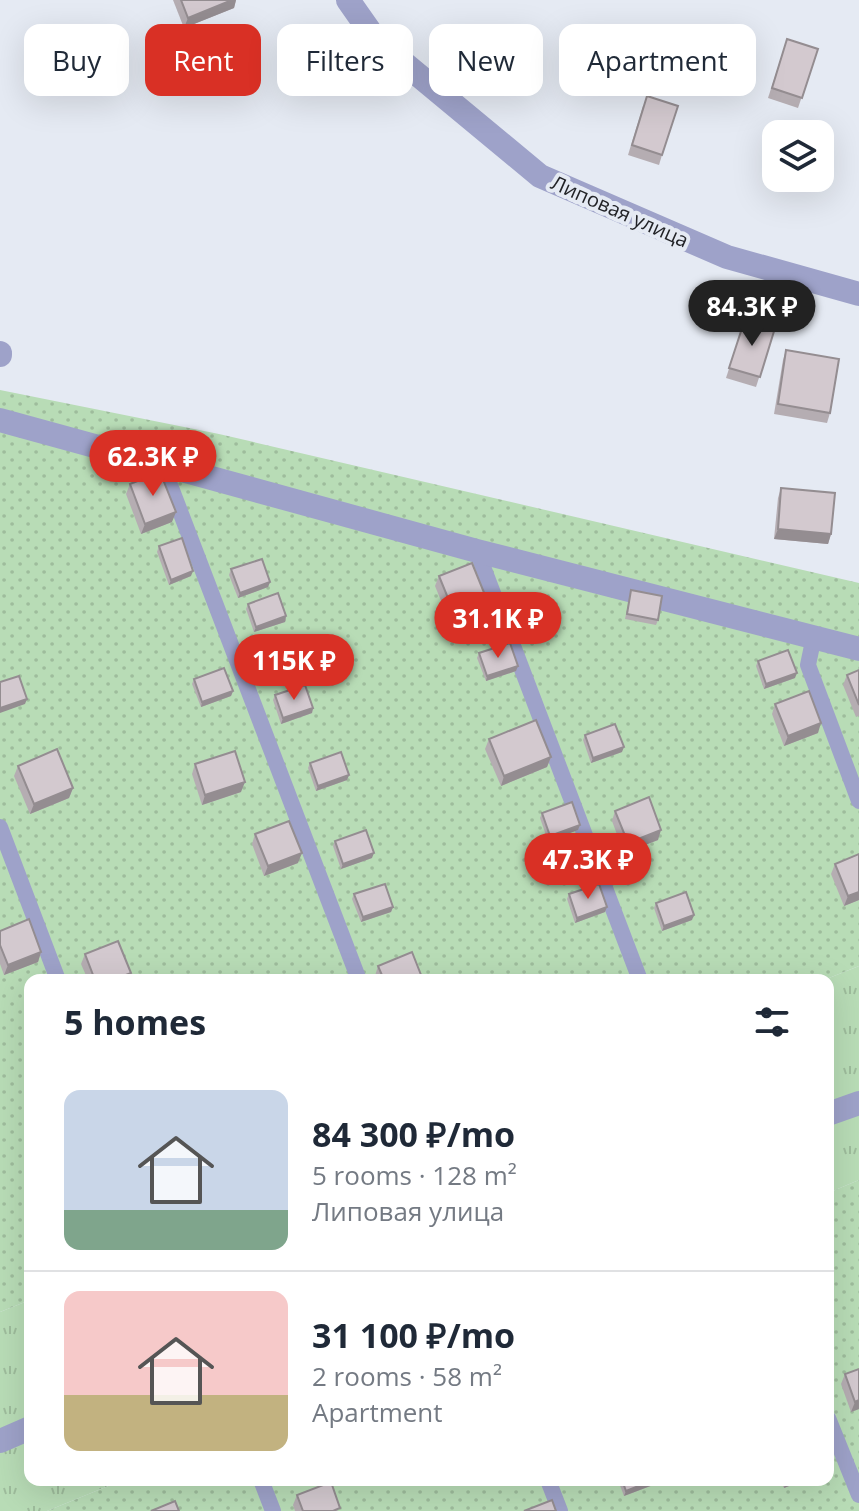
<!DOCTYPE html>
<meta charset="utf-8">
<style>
body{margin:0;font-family:"Open Sans",sans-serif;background:#f6f6f7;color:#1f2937;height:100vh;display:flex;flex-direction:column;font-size:30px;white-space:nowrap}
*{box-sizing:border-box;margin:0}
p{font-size:26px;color:#747a83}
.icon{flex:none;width:44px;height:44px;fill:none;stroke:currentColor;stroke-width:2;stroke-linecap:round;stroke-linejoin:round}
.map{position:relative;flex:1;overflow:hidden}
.panel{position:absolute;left:24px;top:974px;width:810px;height:512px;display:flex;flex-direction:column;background:#fff;border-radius:16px;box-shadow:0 8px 32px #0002}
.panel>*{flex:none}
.banner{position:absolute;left:24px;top:24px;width:812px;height:72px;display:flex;gap:16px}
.controls{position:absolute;left:762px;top:120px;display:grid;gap:16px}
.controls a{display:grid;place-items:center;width:72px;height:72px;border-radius:16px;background:#fff;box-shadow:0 8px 32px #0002;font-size:40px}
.price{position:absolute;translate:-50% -68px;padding:0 18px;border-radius:28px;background:#d93025;color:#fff;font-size:26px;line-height:52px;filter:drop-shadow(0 2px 4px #0008)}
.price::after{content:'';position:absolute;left:50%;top:48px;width:24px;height:18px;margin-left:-12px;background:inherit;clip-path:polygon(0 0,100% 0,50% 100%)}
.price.selected{background:#222;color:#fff}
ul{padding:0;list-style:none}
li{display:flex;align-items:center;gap:24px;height:200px;padding:0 40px}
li+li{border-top:2px solid #e0e1e3}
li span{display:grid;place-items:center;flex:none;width:224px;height:160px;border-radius:16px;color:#555}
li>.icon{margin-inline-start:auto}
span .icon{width:96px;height:96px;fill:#fffc;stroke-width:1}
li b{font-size:34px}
h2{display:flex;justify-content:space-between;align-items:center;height:96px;padding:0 40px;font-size:34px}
.pill{padding:0 28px;border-radius:16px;background:#fff;box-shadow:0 8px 32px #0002;font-size:28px;line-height:72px}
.pill.selected{background:#d93025;color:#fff}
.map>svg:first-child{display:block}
.grass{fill:url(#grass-tufts)}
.garden{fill:url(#garden-dots)}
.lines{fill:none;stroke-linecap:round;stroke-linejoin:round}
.service{stroke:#9ea2c9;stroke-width:16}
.minor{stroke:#9ea2c9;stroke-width:24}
.wall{fill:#b5adb2}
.shaded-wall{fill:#948d91}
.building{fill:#d3c9cf;stroke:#948d91;stroke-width:2}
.labels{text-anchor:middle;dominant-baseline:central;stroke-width:8;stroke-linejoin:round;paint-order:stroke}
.street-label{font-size:20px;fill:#222327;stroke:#e5eaf3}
</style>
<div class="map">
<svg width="859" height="1511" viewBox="0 0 859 1511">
<defs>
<pattern id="grass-tufts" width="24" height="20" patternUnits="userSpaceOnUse" patternTransform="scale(2)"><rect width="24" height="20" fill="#b8dcb6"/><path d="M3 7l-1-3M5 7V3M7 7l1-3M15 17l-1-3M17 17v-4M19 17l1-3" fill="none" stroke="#9ebc9c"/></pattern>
<pattern id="garden-dots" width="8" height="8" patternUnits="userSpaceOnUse" patternTransform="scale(2)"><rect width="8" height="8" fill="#b8dcb6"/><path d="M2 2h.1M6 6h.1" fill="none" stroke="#9ebc9c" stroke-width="1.8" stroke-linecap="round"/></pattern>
</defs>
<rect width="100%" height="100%" fill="#e5eaf3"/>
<g class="grass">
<path d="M859 966V1180L828 1193V980H824Z"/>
<path d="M30 1300V1480H123L47 1511H0V1312Z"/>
</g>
<g class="garden">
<path d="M0 390 219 434 859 583V966L824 980H30V1300L0 1312Z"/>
<path d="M859 1180V1511H47L123 1480H828V1193Z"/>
</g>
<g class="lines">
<g class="service">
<path d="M162 464 359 980"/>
<path d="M477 551 640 980"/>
<path d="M814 636 808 665 859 801"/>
<path d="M0 827 58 980"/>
<path d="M828 1418 859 1495"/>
<path d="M261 1480 273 1511"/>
<path d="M548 1480 560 1511"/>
</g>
<g class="minor">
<path d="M348 0 376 40 540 176 727 257 859 294"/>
<path d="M0 353V355"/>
<path d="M0 420 477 551 859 649"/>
<path d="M828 1114 859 1103"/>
<path d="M0 1441 30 1428"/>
</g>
</g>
<g class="wall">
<path d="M173 0H236L234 8 184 28Z"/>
<path d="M787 39 818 49 798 108 768 98Z"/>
<path d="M643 106 662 155 659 165 628 155Z"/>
<path d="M745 319 775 328 756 387 726 378Z"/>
<path d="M786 350 830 413 827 423 774 414 783 360Z"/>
<path d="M130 484 172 522 141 534 126 494Z"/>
<path d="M781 488 831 534 828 544 774 539 778 498Z"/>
<path d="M159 546 191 576 169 585 157 552Z"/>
<path d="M231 569 270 582 268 587 238 598 229 575Z"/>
<path d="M439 576 485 595 481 605 448 618 435 586Z"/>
<path d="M631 590 658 620 656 625 625 619Z"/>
<path d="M248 604 286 616 285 622 254 632 246 609Z"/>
<path d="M479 653 516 671 486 681 477 658Z"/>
<path d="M758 661 795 678 764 689 756 666Z"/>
<path d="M859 670V716L856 717 843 685 847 675Z"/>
<path d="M194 679 233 691 231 696 201 707 192 684Z"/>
<path d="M275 695 313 708 312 713 281 724 273 700Z"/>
<path d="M775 704 818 733 784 746 772 714Z"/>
<path d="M585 735 622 752 591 763 583 740Z"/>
<path d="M489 739 551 757 547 767 501 786 485 749Z"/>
<path d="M310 763 349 775 347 780 316 791 308 768Z"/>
<path d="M195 764 241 792 202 805 192 774Z"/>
<path d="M18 766 73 788 69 798 30 814 14 776Z"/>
<path d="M615 811 658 840 624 853 612 821Z"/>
<path d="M542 813 580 825 578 830 548 841 540 818Z"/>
<path d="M255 834 298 863 264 876 252 844Z"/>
<path d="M335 841 372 858 341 869 333 846Z"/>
<path d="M835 864 859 900 844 906 831 874Z"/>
<path d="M354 894 393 907 391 912 361 922 352 899Z"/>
<path d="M569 894 605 912 575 923 567 899Z"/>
<path d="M656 903 692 920 662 931 654 908Z"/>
<path d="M0 931 41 952 38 962 4 975 0 964Z"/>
<path d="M85 954 131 973 128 980H88L81 964Z"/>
<path d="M378 966 423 980H376L375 976Z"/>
<path d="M30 1017V1044L24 1028 27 1018Z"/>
<path d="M859 1369V1409L851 1412 841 1384 845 1374Z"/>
<path d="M618 1480H654L653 1485 624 1496Z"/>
<path d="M780 1480H804L784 1488Z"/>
<path d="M297 1495 339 1511H295L293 1505Z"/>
</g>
<g class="shaded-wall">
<path d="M232 0H236L234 8 184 28 188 18Z"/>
<path d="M176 512 172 522 141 534 145 524Z"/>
<path d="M778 529 831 534 828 544 774 539Z"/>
<path d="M193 571 191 576 169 585 171 580Z"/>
<path d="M270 582 268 587 238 598 240 593Z"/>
<path d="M485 595 481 605 448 618 452 608Z"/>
<path d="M286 616 285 622 254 632 256 627Z"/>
<path d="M518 666 516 671 486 681 487 676Z"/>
<path d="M797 673 795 678 764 689 766 684Z"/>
<path d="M233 691 231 696 201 707 202 702Z"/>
<path d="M27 699 25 704 0 713V708Z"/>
<path d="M313 708 312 713 281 724 283 718Z"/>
<path d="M821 723 818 733 784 746 788 736Z"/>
<path d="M624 747 622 752 591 763 593 758Z"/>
<path d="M551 757 547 767 501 786 504 776Z"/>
<path d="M349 775 347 780 316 791 318 786Z"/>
<path d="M245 782 241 792 202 805 205 795Z"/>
<path d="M73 788 69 798 30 814 34 804Z"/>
<path d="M580 825 578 830 548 841 550 836Z"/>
<path d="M661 830 658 840 624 853 628 843Z"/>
<path d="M302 853 298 863 264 876 268 866Z"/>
<path d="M374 853 372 858 341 869 343 864Z"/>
<path d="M859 892V900L844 906 848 896Z"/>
<path d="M393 907 391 912 361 922 363 917Z"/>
<path d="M607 907 605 912 575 923 577 918Z"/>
<path d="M694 915 692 920 662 931 664 926Z"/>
<path d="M41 952 38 962 4 975 8 965Z"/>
<path d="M131 973 128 980H113Z"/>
<path d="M859 1400V1409L851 1412 855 1402Z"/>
<path d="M654 1480 653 1485 624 1496 626 1491Z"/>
<path d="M786 1480H804L784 1488Z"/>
</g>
<g class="building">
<path d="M181 0H232L188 18Z"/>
<path d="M787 39 818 49 802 98 772 88Z"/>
<path d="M647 96 678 106 662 155 632 145Z"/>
<path d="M745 319 775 328 760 377 729 368Z"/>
<path d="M786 350 839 359 830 413 778 404Z"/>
<path d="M160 472 176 512 145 524 130 484Z"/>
<path d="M781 488 835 493 831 534 778 529Z"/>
<path d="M182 538 193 571 171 580 159 546Z"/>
<path d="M262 559 270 582 240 593 231 569Z"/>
<path d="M472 563 485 595 452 608 439 576Z"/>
<path d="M631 590 662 596 658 620 627 614Z"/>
<path d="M278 593 286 616 256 627 248 604Z"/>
<path d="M510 643 518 666 487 676 479 653Z"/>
<path d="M788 650 797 673 766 684 758 661Z"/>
<path d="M224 668 233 691 202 702 194 679Z"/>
<path d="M859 670V705L847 675Z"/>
<path d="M19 676 27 699 0 708V682Z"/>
<path d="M305 685 313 708 283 718 275 695Z"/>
<path d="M809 691 821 723 788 736 775 704Z"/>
<path d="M536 720 551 757 504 776 489 739Z"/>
<path d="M615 724 624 747 593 758 585 735Z"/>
<path d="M57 749 73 788 34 804 18 766Z"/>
<path d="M235 751 245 782 205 795 195 764Z"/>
<path d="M341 752 349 775 318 786 310 763Z"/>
<path d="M649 797 661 830 628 843 615 811Z"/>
<path d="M572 802 580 825 550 836 542 813Z"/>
<path d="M289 821 302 853 268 866 255 834Z"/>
<path d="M366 830 374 853 343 864 335 841Z"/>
<path d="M859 854V892L848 896 835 864Z"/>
<path d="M385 884 393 907 363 917 354 894Z"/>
<path d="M599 884 607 907 577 918 569 894Z"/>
<path d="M686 892 694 915 664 926 656 903Z"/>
<path d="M29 919 41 952 8 965 0 945V931Z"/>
<path d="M118 941 131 973 113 980H95L85 954Z"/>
<path d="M412 952 423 980H384L378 966Z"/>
<path d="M859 1369V1400L855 1402 845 1374Z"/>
<path d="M828 1451 832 1461 828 1462Z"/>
<path d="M622 1480H654L626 1491Z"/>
<path d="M331 1482 340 1508 333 1511H303L297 1495Z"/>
<path d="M552 1500 556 1511H524Z"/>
<path d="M175 1501 179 1511H151Z"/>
</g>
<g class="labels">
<g class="street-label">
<text transform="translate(620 211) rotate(24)">Липовая улица</text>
</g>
</g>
</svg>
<div class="controls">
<a><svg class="icon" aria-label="layers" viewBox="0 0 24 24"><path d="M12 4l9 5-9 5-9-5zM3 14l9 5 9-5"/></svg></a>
</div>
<b class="price selected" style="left:752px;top:348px">84.3K ₽</b>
<b class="price" style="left:153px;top:498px">62.3K ₽</b>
<b class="price" style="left:498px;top:660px">31.1K ₽</b>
<b class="price" style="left:294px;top:702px">115K ₽</b>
<b class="price" style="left:588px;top:901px">47.3K ₽</b>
<div class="banner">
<a class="pill">Buy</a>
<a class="pill selected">Rent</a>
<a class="pill">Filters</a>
<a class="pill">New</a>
<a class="pill">Apartment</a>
</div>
<section class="panel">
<h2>5 homes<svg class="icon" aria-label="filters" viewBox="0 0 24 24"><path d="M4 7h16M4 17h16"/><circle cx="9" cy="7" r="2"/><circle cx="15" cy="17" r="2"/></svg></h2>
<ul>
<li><span style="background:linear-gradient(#c9d6e8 75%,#7fa58c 0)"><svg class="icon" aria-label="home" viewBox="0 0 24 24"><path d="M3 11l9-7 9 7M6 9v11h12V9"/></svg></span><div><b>84 300 ₽/mo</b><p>5 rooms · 128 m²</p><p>Липовая улица</p></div></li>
<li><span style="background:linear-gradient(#f6c9c9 65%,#c2b280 0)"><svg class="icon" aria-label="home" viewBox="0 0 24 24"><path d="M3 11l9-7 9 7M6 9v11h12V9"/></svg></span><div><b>31 100 ₽/mo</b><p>2 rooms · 58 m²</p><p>Apartment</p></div></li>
</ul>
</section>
</div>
